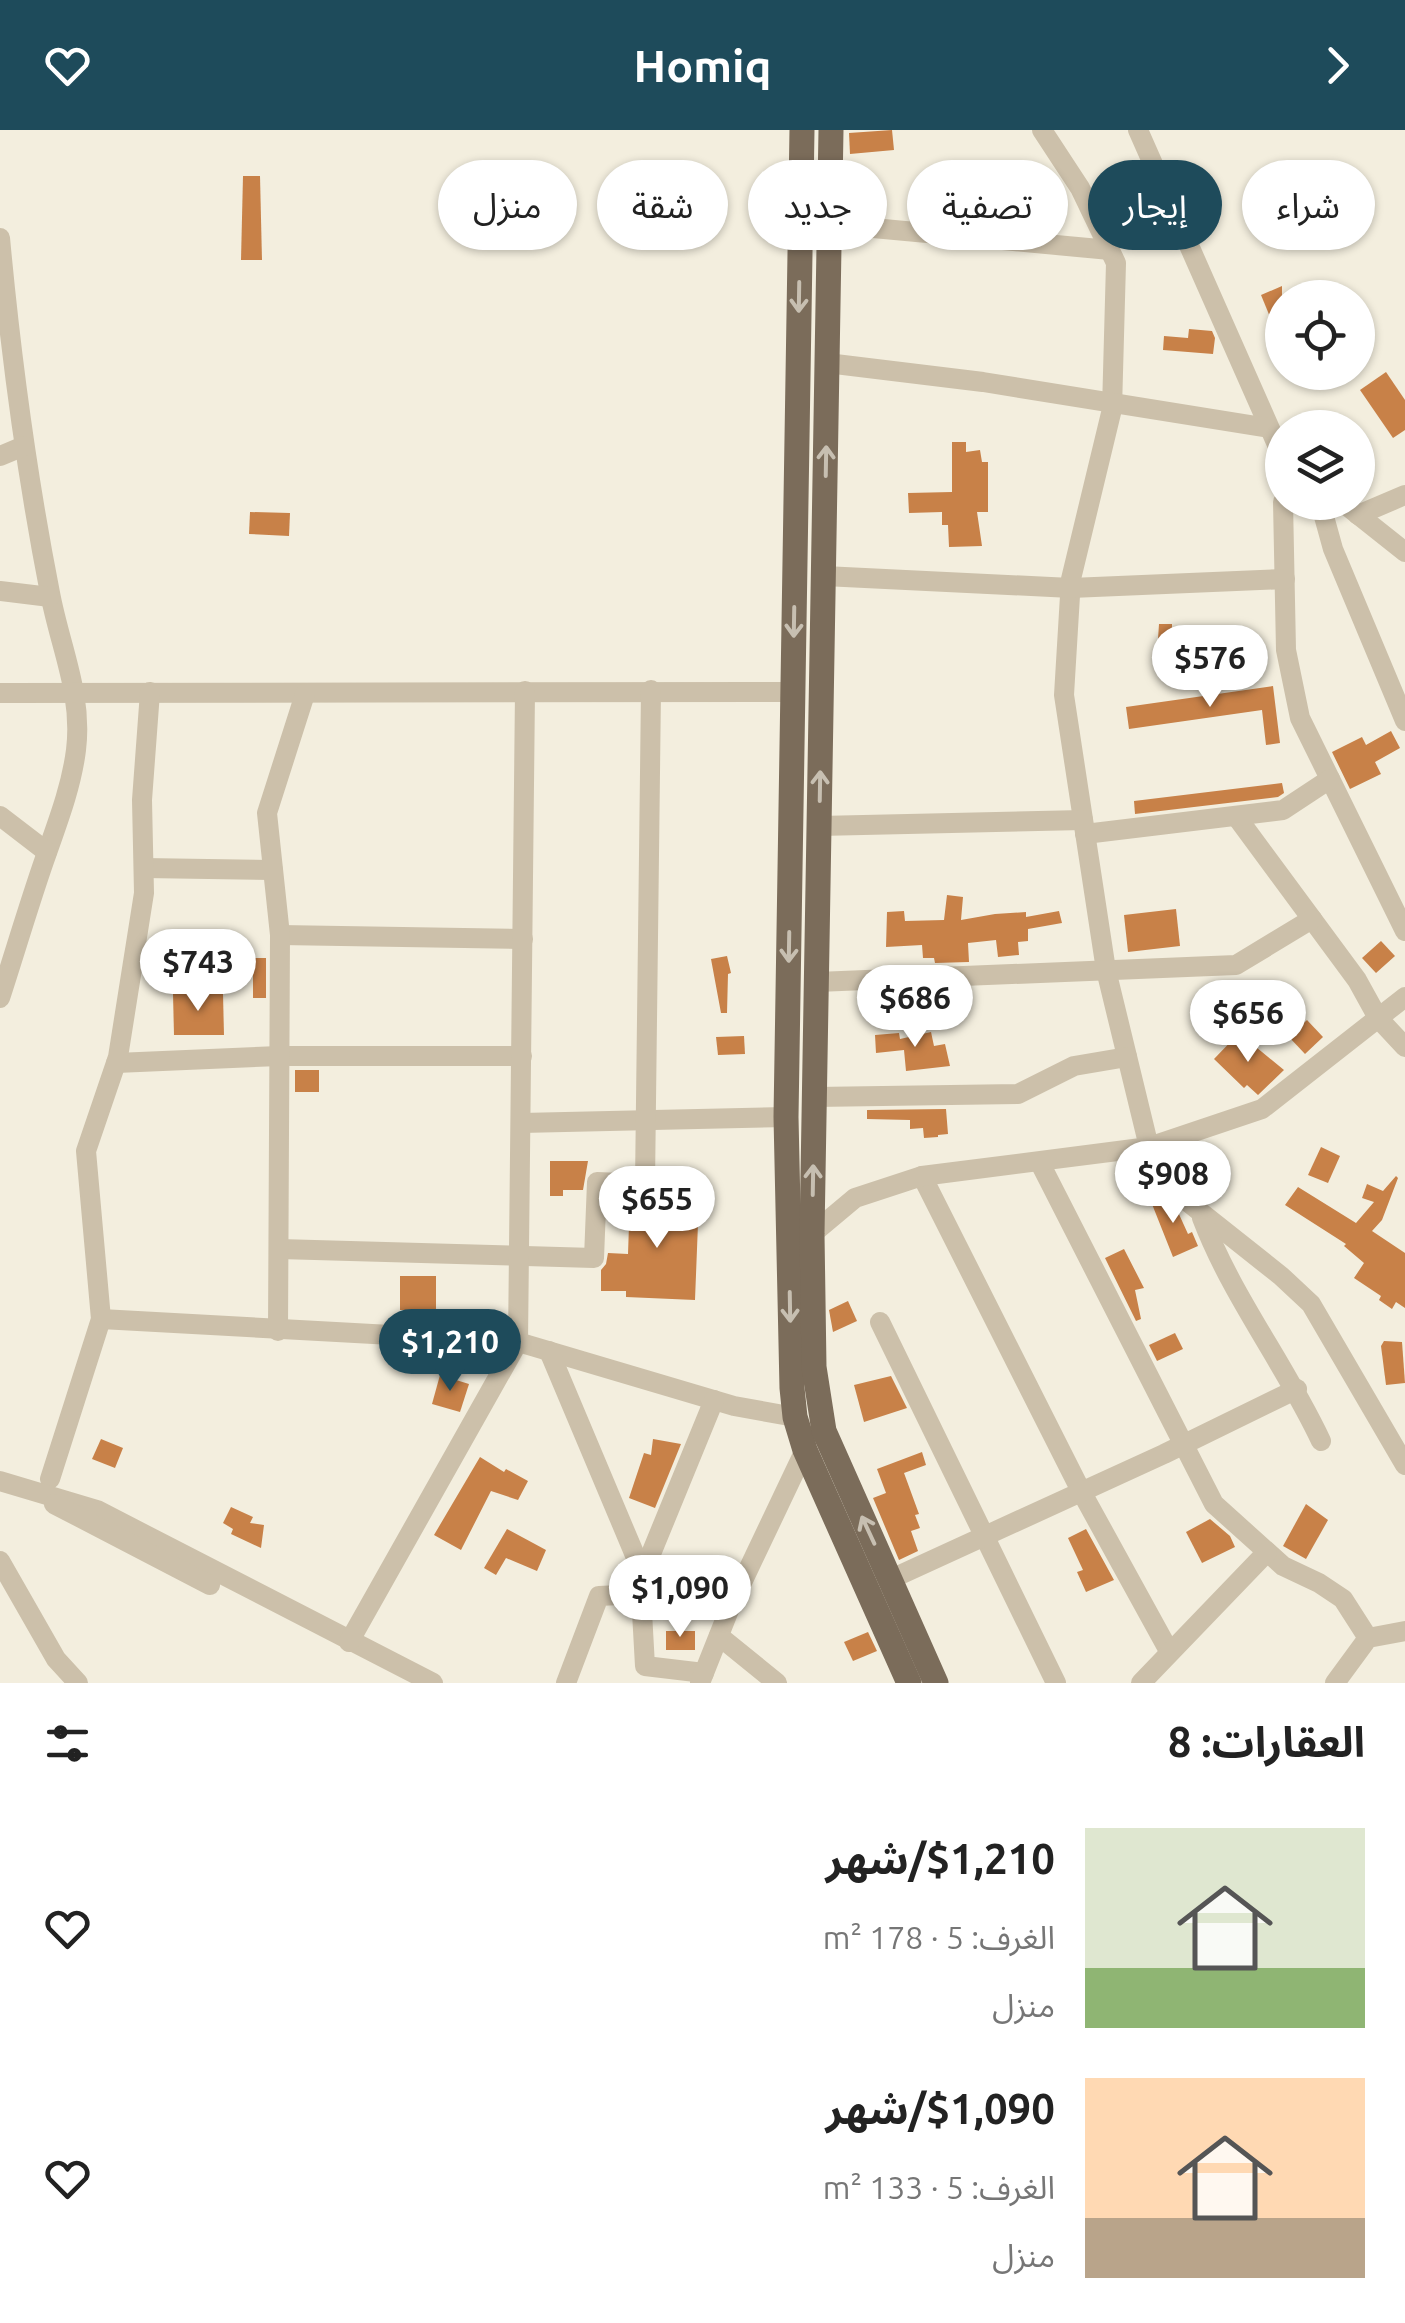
<!DOCTYPE html>
<html lang="ar">
<meta charset="utf-8">
<style>
body{margin:0;font-family:Ubuntu,"Noto Sans Arabic",sans-serif;background:#f2f2f2;color:#222;direction:rtl;height:100vh;display:flex;flex-direction:column;font-size:38px;white-space:nowrap}
*{box-sizing:border-box;margin:0}
p{font-size:32px;color:#767676}
.icon{flex:none;width:55px;height:55px;fill:none;stroke:currentColor;stroke-width:2;stroke-linecap:round;stroke-linejoin:round}
.map{position:relative;height:1553px;overflow:hidden;direction:ltr}
.details{display:flex;flex-direction:column;background:#fff;flex:1}
.details>*{flex:none}
.hud{position:absolute;left:30px;top:30px;width:1345px;height:90px;direction:rtl;display:flex;gap:20px}
.buttons{position:absolute;left:1265px;top:150px;display:grid;gap:20px}
.buttons a{display:grid;place-items:center;width:110px;height:110px;border-radius:50%;background:#fff;box-shadow:0 2px 8px #0004;font-size:50px}
.price{position:absolute;translate:-50% -85px;padding:0 22px;border-radius:35px;background:#fff;color:#222;font-size:32px;line-height:65px;filter:drop-shadow(0 2px 5px #0008)}
.price::after{content:'';position:absolute;left:50%;top:60px;width:30px;height:22px;margin-left:-15px;background:inherit;clip-path:polygon(0 0,100% 0,50% 100%)}
.price.selected{background:#1e4b5b;color:#fff}
ul{padding:0;list-style:none}
li{display:flex;align-items:center;gap:30px;height:250px;padding:0 40px}
li span{display:grid;place-items:center;flex:none;width:280px;height:200px;border-radius:0px;color:#555}
li>.icon{margin-inline-start:auto}
span .icon{width:120px;height:120px;fill:#fffc;stroke-width:1}
li b{font-size:42px}
h2{display:flex;justify-content:space-between;align-items:center;height:120px;padding:0 40px;font-size:42px}
.tag{padding:0 35px;border-radius:45px;background:#fff;box-shadow:0 2px 8px #0004;font-size:35px;line-height:90px}
.tag.selected{background:#1e4b5b;color:#fff}
header{display:flex;justify-content:space-between;align-items:center;height:130px;padding:0 40px;background:#1e4b5b;color:#fff;font-size:45px;font-weight:600}
.map>svg:first-child{display:block}
.building{fill:#c88148}
.lines{fill:none;stroke-linecap:round;stroke-linejoin:round}
.minor{stroke:#ccc0aa;stroke-width:20}
.major{stroke:#7b6c5a;stroke-width:25}
.oneway{stroke:#c7bfb1}
</style>
<header><svg class="icon" aria-label="forward" viewBox="0 0 24 24"><path d="M9 5l7 7-7 7"/></svg>Homiq<svg class="icon" aria-label="heart" viewBox="0 0 24 24"><path d="M12 20l-8-8c-3-5 5-10 8-4 3-6 11-1 8 4z"/></svg></header>
<div class="map">
<svg width="1405" height="1553" viewBox="0 0 1405 1553">
<rect width="100%" height="100%" fill="#f3eede"/>
<g class="building">
<path d="M892 0 894 20 850 24 849 3Z"/>
<path d="M243 46H260L262 130H241Z"/>
<path d="M1282 156V216L1261 165Z"/>
<path d="M1189 199 1212 201 1215 208 1213 224 1163 220 1164 206 1188 208Z"/>
<path d="M1386 242 1405 270V300L1393 308 1360 260Z"/>
<path d="M952 312H966V322L980 320 982 332H988V382H977L982 416 949 417 948 395H942V382L909 383 908 363 952 362Z"/>
<path d="M250 382 290 383 289 406 249 404Z"/>
<path d="M1159 494H1172V498L1208 496 1209 516 1194 517V509H1158Z"/>
<path d="M1273 556 1280 613 1266 615 1262 580 1129 599 1126 577Z"/>
<path d="M1391 601 1400 618 1375 632 1381 644 1350 659 1332 622 1362 607 1366 615Z"/>
<path d="M1282 653 1284 663 1278 667 1135 684 1134 671Z"/>
<path d="M947 765 963 767 961 790 995 784 1026 782V787L1059 781 1062 793 1028 799V811L1018 812 1019 825 998 827 996 810 968 813 969 832 935 833 934 828H923L922 815 886 817 887 782 904 781 905 791 944 790Z"/>
<path d="M1176 779 1180 816 1128 822 1124 785Z"/>
<path d="M1381 811 1395 826 1376 843 1362 828Z"/>
<path d="M727 826 731 843 728 844 727 883H721L711 829Z"/>
<rect x="253" y="828" width="13" height="40"/>
<path d="M173 864H223L224 905H174Z"/>
<path d="M1307 890 1323 907 1305 924 1289 907Z"/>
<path d="M931 902 934 916 945 914 950 936 906 941 904 920 876 923 875 905 899 903 900 909Z"/>
<path d="M1239 903 1284 940 1258 965 1247 955 1244 958 1214 929Z"/>
<path d="M744 906 745 924 718 925 716 907Z"/>
<rect x="295" y="940" width="24" height="22"/>
<path d="M946 979 948 1004 938 1005V1007L924 1008 923 998 910 999V990L867 989V980Z"/>
<path d="M1321 1017 1340 1026 1328 1053 1308 1045Z"/>
<path d="M550 1031H588L583 1060H563V1066H550Z"/>
<path d="M1396 1046 1398 1048 1382 1090 1372 1101 1405 1123V1178L1396 1172 1392 1179 1379 1170 1381 1166 1354 1148 1364 1133 1344 1116 1346 1114 1285 1075 1298 1057 1356 1093 1374 1072 1362 1068 1367 1054 1383 1061Z"/>
<path d="M1162 1063 1178 1082 1188 1104 1192 1102 1198 1116 1173 1127 1150 1069Z"/>
<path d="M652 1066 699 1068 695 1170 626 1167V1161H601V1140L606 1134 608 1123 628 1124 630 1067Z"/>
<path d="M1124 1119 1144 1158 1135 1160 1141 1189 1136 1191 1105 1128Z"/>
<rect x="400" y="1146" width="36" height="34"/>
<path d="M848 1171 857 1191 833 1202 829 1180Z"/>
<path d="M1175 1203 1183 1219 1157 1231 1149 1215Z"/>
<path d="M1384 1211 1402 1212 1405 1253 1386 1255 1381 1216Z"/>
<path d="M440 1245 469 1254 460 1282 432 1274Z"/>
<path d="M891 1246 907 1278 864 1292 854 1255Z"/>
<path d="M101 1309 123 1318 115 1338 92 1329Z"/>
<path d="M653 1309 681 1314 655 1378 629 1368 644 1323 651 1325Z"/>
<path d="M922 1322 926 1335 904 1343 919 1384 915 1385 920 1398 911 1401 918 1421 899 1430 873 1368 886 1363 877 1339Z"/>
<path d="M480 1327 504 1342 506 1339 528 1351 518 1370 491 1361 461 1420 434 1405Z"/>
<path d="M1306 1374 1328 1390 1306 1429 1283 1416Z"/>
<path d="M231 1377 253 1387 250 1393 264 1395 261 1418 231 1404 233 1399 223 1393Z"/>
<path d="M1210 1389 1230 1406 1235 1417 1202 1433 1186 1402Z"/>
<path d="M507 1399 546 1420 537 1441 506 1428 496 1445 484 1438Z"/>
<path d="M1086 1399 1114 1450 1086 1462 1077 1442 1083 1440 1068 1408Z"/>
<rect x="666" y="1501" width="29" height="19"/>
<path d="M868 1502 877 1521 853 1531 844 1512Z"/>
</g>
<g class="lines">
<g class="minor">
<path d="M1042 0 1080 58 1116 133 1112 279 1071 449 1064 565 1106 840 1149 1017 1179 1065 1281 1146 1311 1174 1405 1335"/>
<path d="M1138 0 1282 326"/>
<path d="M830 94 1110 120"/>
<path d="M0 108C11 227 27 346 50 463 60 517 83 564 76 620 71 660 55 699 42 737 27 781 14 825 0 868"/>
<path d="M827 233 983 252 1269 298"/>
<path d="M0 326 24 316"/>
<path d="M1282 326V354"/>
<path d="M1283 372 1286 520 1300 588 1405 801"/>
<path d="M1320 372 1333 419 1405 591"/>
<path d="M1342 372 1405 422"/>
<path d="M1358 385 1405 365"/>
<path d="M824 446 1071 458 1285 449"/>
<path d="M0 461 50 467"/>
<path d="M0 563 792 562"/>
<path d="M0 686 47 722"/>
<path d="M1236 686 1357 850 1378 888 1405 917"/>
<path d="M819 696 1083 690"/>
<path d="M1085 704 1283 680 1330 649"/>
<path d="M144 738 273 740"/>
<path d="M280 805 523 809"/>
<path d="M817 852 1236 835 1312 789"/>
<path d="M116 933 279 926H522"/>
<path d="M815 967 1018 964 1074 936 1127 927"/>
<path d="M521 993 786 987"/>
<path d="M1040 1033 1214 1374 1283 1436 1319 1453 1343 1469 1368 1508"/>
<path d="M922 1046 1081 1361 1169 1521"/>
<path d="M1202 1088C1232 1167 1285 1234 1321 1311"/>
<path d="M812 1104 855 1068 922 1046 1149 1017 1262 979 1405 867"/>
<path d="M279 1119 594 1128 597 1052 645 1054 651 560"/>
<path d="M101 1189 518 1212 734 1276 795 1287"/>
<path d="M880 1192 1056 1553"/>
<path d="M278 1201 280 805 267 683 305 564"/>
<path d="M549 1221 637 1430 646 1436"/>
<path d="M50 1349 101 1189 86 1021 118 927 144 763 142 670 150 562"/>
<path d="M0 1351 97 1380 433 1553"/>
<path d="M54 1374 210 1455"/>
<path d="M0 1431 56 1529 78 1553"/>
<path d="M644 1449 646 1436 714 1270"/>
<path d="M891 1449 1164 1324 1297 1259"/>
<path d="M719 1506 777 1553"/>
<path d="M349 1512 518 1212 525 561"/>
<path d="M566 1553 599 1466 641 1464 645 1536 704 1543"/>
<path d="M700 1553 729 1480 805 1320"/>
<path d="M1141 1553 1267 1422"/>
<path d="M1335 1553 1368 1508 1405 1501"/>
</g>
<g class="major">
<path d="M802 0 786 987 792 1258 795 1287 805 1320 909 1553"/>
<path d="M831 0 812 1104 814 1237 824 1301 936 1553"/>
</g>
</g>
<defs><path id="oneway-shaft" d="M-6 0H5M1.5-3L5.5 0L1.5 3" fill="none" stroke-width="1.6" stroke-linecap="round" stroke-linejoin="round" transform="scale(2.5)"/></defs>
<g class="oneway">
<use href="#oneway-shaft" transform="translate(799 167) rotate(91)"/>
<use href="#oneway-shaft" transform="translate(826 331) rotate(-89)"/>
<use href="#oneway-shaft" transform="translate(794 492) rotate(91)"/>
<use href="#oneway-shaft" transform="translate(820 656) rotate(-89)"/>
<use href="#oneway-shaft" transform="translate(789 817) rotate(91)"/>
<use href="#oneway-shaft" transform="translate(813 1050) rotate(-89)"/>
<use href="#oneway-shaft" transform="translate(790 1177) rotate(89)"/>
<use href="#oneway-shaft" transform="translate(868 1400) rotate(-115)"/>
</g>
</svg>
<div class="buttons">
<a><svg class="icon" aria-label="locate" viewBox="0 0 24 24"><circle cx="12" cy="12" r="6"/><path d="M12 2v4M12 18v4M2 12h4M18 12h4"/></svg></a>
<a><svg class="icon" aria-label="layers" viewBox="0 0 24 24"><path d="M12 4l9 5-9 5-9-5zM3 14l9 5 9-5"/></svg></a>
</div>
<b class="price" style="left:1210px;top:580px">$576</b>
<b class="price" style="left:198px;top:884px">$743</b>
<b class="price" style="left:915px;top:920px">$686</b>
<b class="price" style="left:1248px;top:935px">$656</b>
<b class="price" style="left:1173px;top:1096px">$908</b>
<b class="price" style="left:657px;top:1121px">$655</b>
<b class="price selected" style="left:450px;top:1264px">$1,210</b>
<b class="price" style="left:680px;top:1510px">$1,090</b>
<div class="hud">
<a class="tag">شراء</a>
<a class="tag selected">إيجار</a>
<a class="tag">تصفية</a>
<a class="tag">جديد</a>
<a class="tag">شقة</a>
<a class="tag">منزل</a>
</div>
</div>
<section class="details">
<h2>العقارات: 8<svg class="icon" aria-label="filters" viewBox="0 0 24 24"><path d="M4 7h16M4 17h16"/><circle cx="9" cy="7" r="2"/><circle cx="15" cy="17" r="2"/></svg></h2>
<ul>
<li><span style="background:linear-gradient(#dfe7d0 70%,#8fb573 0)"><svg class="icon" aria-label="home" viewBox="0 0 24 24"><path d="M3 11l9-7 9 7M6 9v11h12V9"/></svg></span><div><b>$1,210/شهر</b><p>الغرف: 5 · 178 m²</p><p>منزل</p></div><svg class="icon" aria-label="heart" viewBox="0 0 24 24"><path d="M12 20l-8-8c-3-5 5-10 8-4 3-6 11-1 8 4z"/></svg></li>
<li><span style="background:linear-gradient(#ffd9b3 70%,#b9a48a 0)"><svg class="icon" aria-label="home" viewBox="0 0 24 24"><path d="M3 11l9-7 9 7M6 9v11h12V9"/></svg></span><div><b>$1,090/شهر</b><p>الغرف: 5 · 133 m²</p><p>منزل</p></div><svg class="icon" aria-label="heart" viewBox="0 0 24 24"><path d="M12 20l-8-8c-3-5 5-10 8-4 3-6 11-1 8 4z"/></svg></li>
</ul>
</section>
